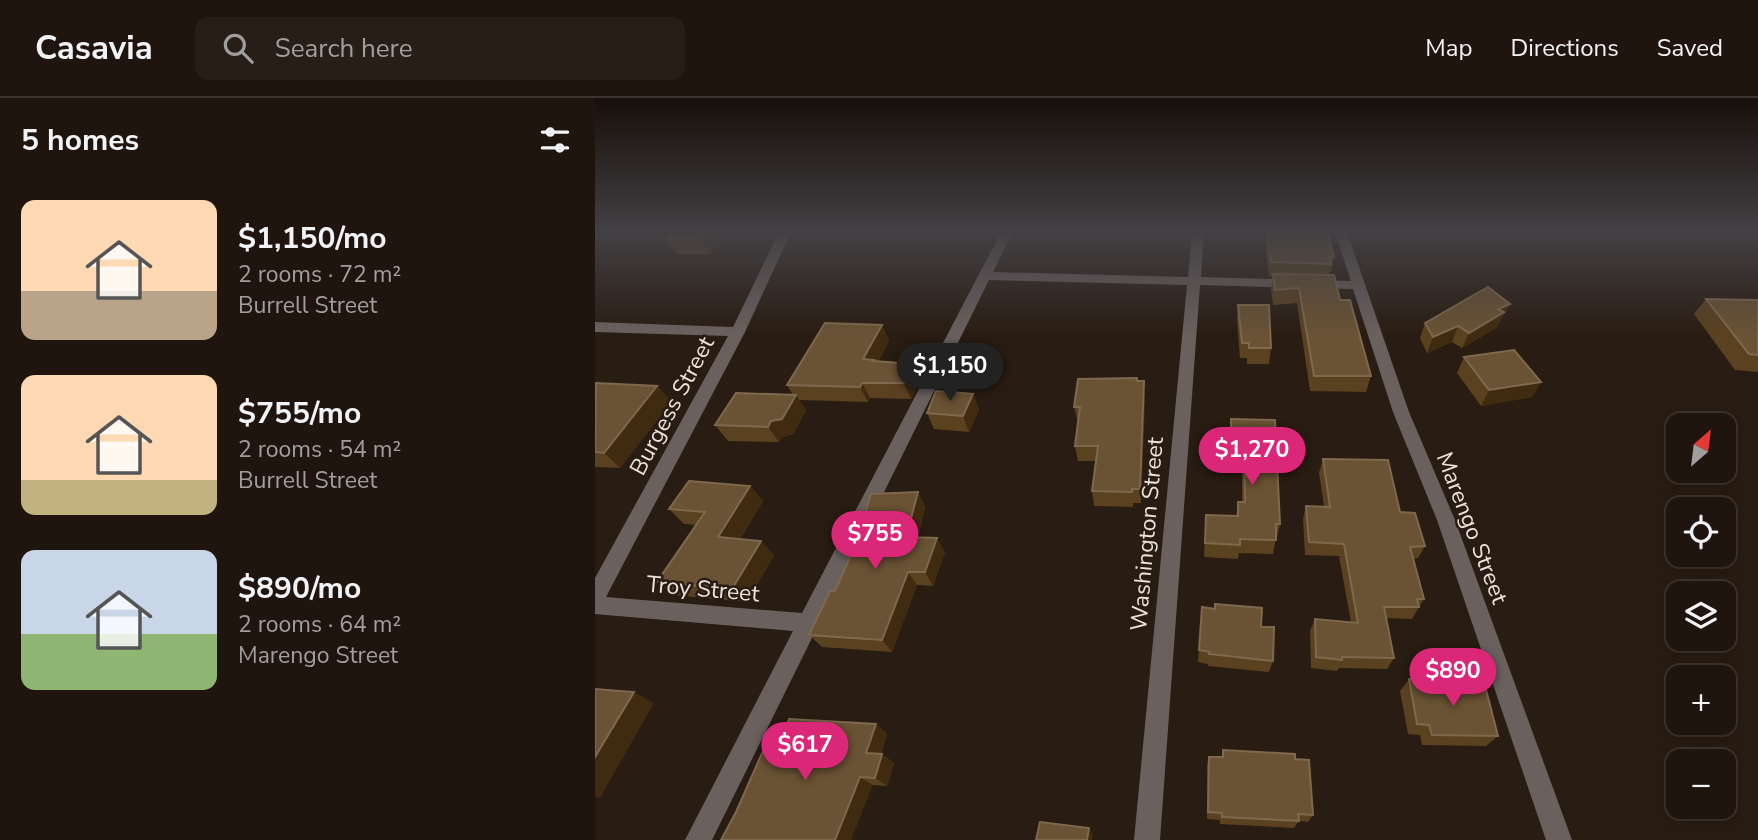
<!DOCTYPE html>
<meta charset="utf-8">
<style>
body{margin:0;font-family:"Nunito Sans",sans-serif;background:#271e17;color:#f1f3f6;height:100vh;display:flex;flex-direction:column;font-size:26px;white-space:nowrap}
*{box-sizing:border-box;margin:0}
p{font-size:23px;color:#a19f9e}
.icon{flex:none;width:38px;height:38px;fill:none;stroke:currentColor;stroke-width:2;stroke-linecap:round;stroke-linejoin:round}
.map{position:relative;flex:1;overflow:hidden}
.panel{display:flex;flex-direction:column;background:#1f150e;width:595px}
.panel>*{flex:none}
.needle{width:46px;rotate:28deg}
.tools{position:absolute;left:1071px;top:315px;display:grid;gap:14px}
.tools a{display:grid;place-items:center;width:70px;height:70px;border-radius:14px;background:#1f150e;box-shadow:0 4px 18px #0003,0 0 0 2px #3c342e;font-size:35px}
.price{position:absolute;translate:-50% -60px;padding:0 16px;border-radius:24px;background:#db2777;color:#fff;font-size:23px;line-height:46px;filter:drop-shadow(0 2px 4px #0008)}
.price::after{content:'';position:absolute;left:50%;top:42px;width:21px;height:16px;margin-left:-10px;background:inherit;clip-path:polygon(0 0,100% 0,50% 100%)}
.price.active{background:#222;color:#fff}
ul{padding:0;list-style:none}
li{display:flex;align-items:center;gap:21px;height:175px;padding:0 21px}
li span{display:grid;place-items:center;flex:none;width:196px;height:140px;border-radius:14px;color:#555}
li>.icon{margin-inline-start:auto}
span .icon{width:84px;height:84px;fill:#fffc;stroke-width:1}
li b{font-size:30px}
h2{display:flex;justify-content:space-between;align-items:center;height:84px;padding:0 21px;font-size:30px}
header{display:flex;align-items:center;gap:42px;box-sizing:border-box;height:98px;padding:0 35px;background:#1f150e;border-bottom:2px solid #3c342e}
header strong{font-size:33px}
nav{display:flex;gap:38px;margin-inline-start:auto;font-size:24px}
.search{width:490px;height:63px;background:#271e17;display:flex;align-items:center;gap:18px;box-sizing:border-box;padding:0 24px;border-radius:14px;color:#a19f9e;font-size:26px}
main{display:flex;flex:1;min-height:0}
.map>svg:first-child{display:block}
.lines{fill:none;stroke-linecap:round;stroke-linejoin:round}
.minor{fill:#6a615f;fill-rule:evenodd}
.wall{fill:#5a411f}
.shaded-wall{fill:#402b11}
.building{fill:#6a5234;stroke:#7e694e;stroke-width:2}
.labels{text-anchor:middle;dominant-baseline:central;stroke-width:5;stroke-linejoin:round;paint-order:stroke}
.street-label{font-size:23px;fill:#ebe2dc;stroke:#291c12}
</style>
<header>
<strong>Casavia</strong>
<div class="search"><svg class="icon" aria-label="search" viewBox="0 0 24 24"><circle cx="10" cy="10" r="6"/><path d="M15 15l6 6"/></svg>Search here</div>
<nav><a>Map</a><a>Directions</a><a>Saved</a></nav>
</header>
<main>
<section class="panel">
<h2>5 homes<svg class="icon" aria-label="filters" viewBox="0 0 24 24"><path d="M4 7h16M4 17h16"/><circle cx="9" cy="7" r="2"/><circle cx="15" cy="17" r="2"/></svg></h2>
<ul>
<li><span style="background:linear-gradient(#ffd9b3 65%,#b9a48a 0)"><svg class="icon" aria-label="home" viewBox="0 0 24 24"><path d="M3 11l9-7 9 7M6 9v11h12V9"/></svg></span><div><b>$1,150/mo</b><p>2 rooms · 72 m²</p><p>Burrell Street</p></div></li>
<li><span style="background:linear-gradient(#ffd9b3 75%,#c2b280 0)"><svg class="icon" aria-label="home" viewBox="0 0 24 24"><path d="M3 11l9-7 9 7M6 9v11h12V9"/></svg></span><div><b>$755/mo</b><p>2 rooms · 54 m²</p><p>Burrell Street</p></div></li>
<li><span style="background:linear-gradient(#c9d6e8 60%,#8fb573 0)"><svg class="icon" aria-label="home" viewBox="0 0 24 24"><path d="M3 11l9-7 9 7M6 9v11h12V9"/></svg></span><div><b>$890/mo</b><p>2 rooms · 64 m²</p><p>Marengo Street</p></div></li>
</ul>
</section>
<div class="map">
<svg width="1163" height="742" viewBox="0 0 1163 742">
<rect width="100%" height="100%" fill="#291c12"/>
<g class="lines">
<path class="minor" d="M184 134H196L150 234 11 499 207 515 406 134H418L398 174 593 179 597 134H609L606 179 756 183 740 134H752L814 314 860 422 977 742H951L842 422 798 314 758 191 605 187 565 742H539L592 187 394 182 117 742H90L198 533 0 516V480L133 238 0 234V224L138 229Z"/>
</g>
<g class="wall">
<path d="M133 134 115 156H82L71 141Z"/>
<path d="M671 134H732L739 159 736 174H734V177L776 278 771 294 715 293 702 205 678 207 676 191 678 178H674L670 144Z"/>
<path d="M1111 201 1163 202V274L1140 272 1099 216Z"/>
<path d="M915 206 901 230 867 250 857 244 832 255 825 240 830 225Z"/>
<path d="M643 207 676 250 674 266H652V260H645L642 222Z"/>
<path d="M287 227 294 243 283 264 319 266 326 281 316 301 275 300 273 304 204 302 211 312 198 336 187 339 184 344 133 343 120 327 198 297 192 287Z"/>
<path d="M869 259 946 284 937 299 886 308 862 275Z"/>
<path d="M542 283 550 299 546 405H538V409L499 408 497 393 501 363H483L480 348 483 324 479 309Z"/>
<path d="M0 286 62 288 76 304 25 370 0 369Z"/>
<path d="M378 296 384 312 374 334 339 331 332 315Z"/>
<path d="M636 321 685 426 682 440H681L678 456 644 455 643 461 609 459 611 417 641 418 643 404H647V371L634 370 635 336Z"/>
<path d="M728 361 805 414 830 448 823 460 818 461 829 501 824 509 817 521 791 520 799 560 792 571 744 570 742 573 716 570 715 533 720 521 756 524 744 458 710 457 708 421 711 408H729L724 375Z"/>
<path d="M155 388 168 403 145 441 179 457 152 504 79 497 62 484 101 427 89 426 74 411Z"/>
<path d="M323 394 330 409 323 439 350 454 338 488 322 487 297 554 227 549 214 537Z"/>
<path d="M607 509 666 529 678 563 674 574 613 568V566L603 564Z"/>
<path d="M814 581 903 638 891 648 827 647 825 637 813 636 805 593Z"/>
<path d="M281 626 292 636 286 656 299 665 292 688 278 687 141 714 191 629Z"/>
<path d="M628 652 700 661 718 717 713 724 704 723 699 730 625 726V722L612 721V667L614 659H627Z"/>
</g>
<g class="shaded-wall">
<path d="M111 134H133L115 156 106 141Z"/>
<path d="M915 206 901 230 867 250 874 235 903 211Z"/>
<path d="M287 227 294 243 282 266 268 261Z"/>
<path d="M863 228 857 244 832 255 838 239Z"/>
<path d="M319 266 326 281 316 301 309 285Z"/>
<path d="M549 283 550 299 546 405 545 391Z"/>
<path d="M946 284 937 299 886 308 894 292Z"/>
<path d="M267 285 275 300 273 304 265 289Z"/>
<path d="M62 288 76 304 25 370 9 355Z"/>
<path d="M378 296 384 312 374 334 368 318Z"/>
<path d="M201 297 211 312 198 336 187 339 184 344 173 329 176 323Z"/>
<path d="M155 388 168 403 137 453 123 439Z"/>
<path d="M323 394 330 409 319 453 311 439Z"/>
<path d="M342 440 350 454 338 488 330 474Z"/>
<path d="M166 443 179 457 152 504 137 491Z"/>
<path d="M313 474 322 487 297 554 287 542Z"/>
<path d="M39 594 59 605 5 700 0 698V659Z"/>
<path d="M281 626 292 636 283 664 271 655Z"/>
<path d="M287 656 299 665 292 688 280 680Z"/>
<path d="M265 679 278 687 256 742H240Z"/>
<path d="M494 730 498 737 497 742H492Z"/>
</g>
<g class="building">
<path d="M77 134H111L106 141H71Z"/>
<path d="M672 134H732L739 159H735L736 166 676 164Z"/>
<path d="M678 176 739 177 745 202H755L776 278H719L704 190 680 192Z"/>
<path d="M893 189 915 206 903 211 909 214 874 235 863 228 838 239 830 225Z"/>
<path d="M1111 201 1163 202V257L1154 256Z"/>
<path d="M643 207H674L676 250H654V245H647Z"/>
<path d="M230 225 287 227 268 261 279 262 278 263 319 266 309 285H267L265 289 192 287Z"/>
<path d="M919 252 946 284 894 292 869 259Z"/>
<path d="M542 280V283H549L545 391H537V394L497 393 503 348H480L485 309H479L483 281Z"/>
<path d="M1 285 62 288 9 355 0 354Z"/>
<path d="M341 293 378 296 368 318 332 315Z"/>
<path d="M141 295 201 297 187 321 176 323 173 329 120 327Z"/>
<path d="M636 321 680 322 685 426H681V442L645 441V447L610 445 611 417 643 418V404H650L649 356 636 355Z"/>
<path d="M728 361 793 362 805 414 820 415 830 448 815 449 829 501H822L824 509H789L799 560 747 559V562L721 559 720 521 763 525 749 446 714 444 711 408 735 409Z"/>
<path d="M94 383 155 388 123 439 166 443 137 491 62 484 110 414 74 411Z"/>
<path d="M323 394 311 439 342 440 330 474H313L287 542 214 537 235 493H240L258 453 276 396Z"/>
<path d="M620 506 667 510 666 529H679L678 563 614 556 615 554 604 552 607 509 620 511Z"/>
<path d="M814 581 889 584 903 638 837 637 834 627 822 626Z"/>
<path d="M0 591 39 594 0 659Z"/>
<path d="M194 621 281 626 271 655 287 656 280 680 265 679 240 742H126L141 714 179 628 191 629Z"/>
<path d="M628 652 700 656V661L714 662 718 717 703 716 704 723 627 719V715L613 714 614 659H628Z"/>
<path d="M445 724 494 730 492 742H441Z"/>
</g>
<linearGradient id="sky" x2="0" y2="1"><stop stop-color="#170f0a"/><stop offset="0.56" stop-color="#434044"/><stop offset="1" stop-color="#434044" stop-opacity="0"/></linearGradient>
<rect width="1163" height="238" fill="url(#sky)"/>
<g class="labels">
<g class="street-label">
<text transform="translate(77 308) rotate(-62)">Burgess Street</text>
<text transform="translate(877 430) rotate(69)">Marengo Street</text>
<text transform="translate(552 436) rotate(-85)">Washington Street</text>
<text transform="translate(108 491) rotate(5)">Troy Street</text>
</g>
</g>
</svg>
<div class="tools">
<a><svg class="needle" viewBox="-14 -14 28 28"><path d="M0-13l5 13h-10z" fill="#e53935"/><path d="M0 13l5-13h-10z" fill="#a19f9e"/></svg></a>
<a><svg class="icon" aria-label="locate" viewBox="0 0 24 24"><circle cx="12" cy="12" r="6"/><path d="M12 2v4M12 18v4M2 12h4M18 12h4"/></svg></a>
<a><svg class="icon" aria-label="layers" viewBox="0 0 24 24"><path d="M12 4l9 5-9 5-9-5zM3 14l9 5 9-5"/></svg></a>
<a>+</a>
<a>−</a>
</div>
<b class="price active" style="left:355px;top:305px">$1,150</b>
<b class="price" style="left:657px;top:389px">$1,270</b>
<b class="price" style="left:280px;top:473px">$755</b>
<b class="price" style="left:858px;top:610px">$890</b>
<b class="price" style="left:210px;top:684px">$617</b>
</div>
</main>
